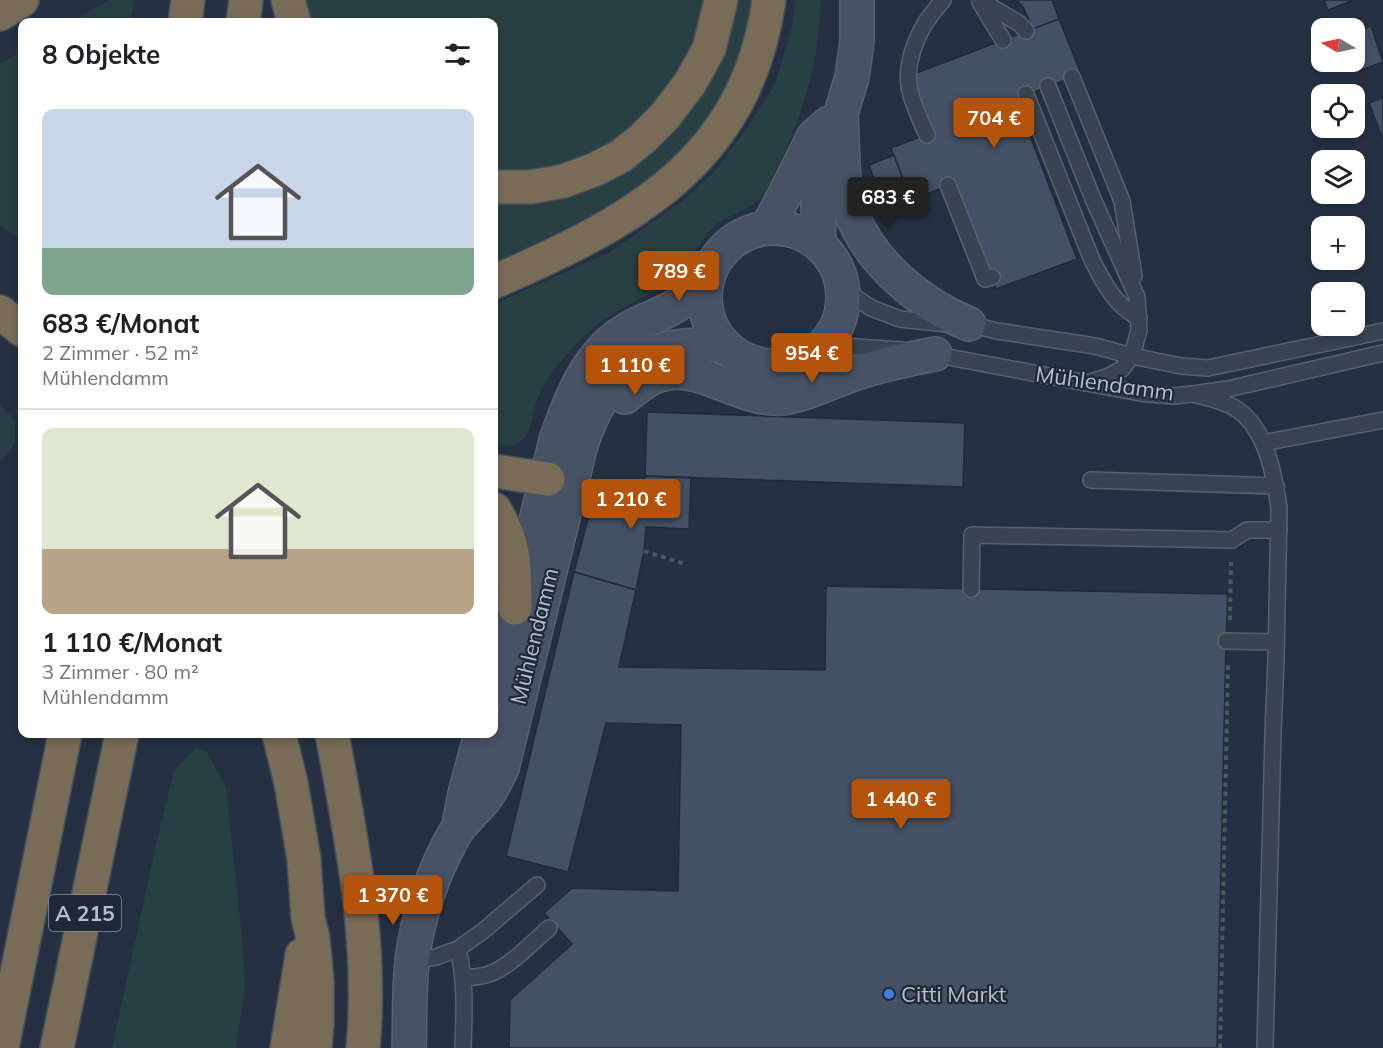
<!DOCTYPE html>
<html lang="de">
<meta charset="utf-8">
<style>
body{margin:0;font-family:Mulish,sans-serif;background:#f6f6f6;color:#202124;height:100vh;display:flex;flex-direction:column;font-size:22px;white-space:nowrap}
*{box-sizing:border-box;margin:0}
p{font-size:20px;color:#757577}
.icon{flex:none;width:33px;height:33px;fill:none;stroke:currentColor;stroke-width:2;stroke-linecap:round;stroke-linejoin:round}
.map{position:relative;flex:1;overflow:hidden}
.side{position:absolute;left:18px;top:18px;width:480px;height:720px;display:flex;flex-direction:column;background:#fff;border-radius:12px;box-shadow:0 3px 9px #0003}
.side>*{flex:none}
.needle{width:39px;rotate:279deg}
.fabs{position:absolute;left:1311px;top:18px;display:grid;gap:12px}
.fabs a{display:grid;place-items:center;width:54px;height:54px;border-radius:12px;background:#fff;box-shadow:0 3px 9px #0003;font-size:30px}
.price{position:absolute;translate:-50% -51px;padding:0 14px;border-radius:6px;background:#b45309;color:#fff;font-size:20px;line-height:39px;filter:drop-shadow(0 2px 3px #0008)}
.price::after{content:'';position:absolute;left:50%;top:36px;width:18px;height:14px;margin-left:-9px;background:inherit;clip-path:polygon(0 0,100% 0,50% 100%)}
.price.current{background:#222;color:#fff}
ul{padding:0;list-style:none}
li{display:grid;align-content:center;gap:12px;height:318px;padding:0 24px}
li+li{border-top:2px solid #e0e0e0}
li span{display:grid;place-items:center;height:186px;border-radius:12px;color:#555}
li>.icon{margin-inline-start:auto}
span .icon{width:108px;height:108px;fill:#fffc;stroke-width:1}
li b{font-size:26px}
h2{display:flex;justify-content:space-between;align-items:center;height:72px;padding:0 24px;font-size:26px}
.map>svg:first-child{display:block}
.green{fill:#284043}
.building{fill:#445164;stroke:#212a39;stroke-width:1.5}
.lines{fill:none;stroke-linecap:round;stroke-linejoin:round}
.lane-casing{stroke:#58616f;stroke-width:18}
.secondary-casing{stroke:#58616f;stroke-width:36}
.highway-casing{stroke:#454e5c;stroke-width:36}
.path{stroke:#465d60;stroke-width:4;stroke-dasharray:4.5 4.5;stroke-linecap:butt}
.lane{stroke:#3a4352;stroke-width:15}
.secondary{stroke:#485265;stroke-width:33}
.highway{stroke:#786c57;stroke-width:33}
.shop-dot{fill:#3f7fe0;stroke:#1f2837;stroke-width:2}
.labels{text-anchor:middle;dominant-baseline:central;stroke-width:4.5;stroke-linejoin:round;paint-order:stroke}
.shield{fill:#1f2837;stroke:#89929f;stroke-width:1.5}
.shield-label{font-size:21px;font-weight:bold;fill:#b7bfcc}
.street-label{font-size:22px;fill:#b7bfcc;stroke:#1f2837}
.poi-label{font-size:22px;fill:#b7bfcc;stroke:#1f2837;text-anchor:start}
</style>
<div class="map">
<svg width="1383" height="1048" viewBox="0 0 1383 1048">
<rect width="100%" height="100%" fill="#253142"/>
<g class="green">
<path d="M110 0H134L130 22H71Z"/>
<path d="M303 0H704C695 81 634 144 558 167 541 172 512 172 494 174V22H309Z"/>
<path d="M733 0H756L745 49 715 111 673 163 595 218 494 264V200L590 187Z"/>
<path d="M795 0H821C819 23 818 46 813 68 805 103 792 139 776 170 772 178 769 188 763 195 752 209 731 213 717 224 696 241 688 271 666 287 659 292 649 294 641 298 618 310 596 323 578 342 563 358 550 373 540 393 527 421 537 450 494 446V304L610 252 683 201 716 170 747 128 775 84 792 27Z"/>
<path d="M22 51V240L0 225V64Z"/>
<path d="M0 404 15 421V443L2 460H0Z"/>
<path d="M196 748 206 751 226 787 242 938 245 988 236 1048H112L158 836 174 771Z"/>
</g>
<g class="building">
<path d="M1016 0H1052L1059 19 1033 29 1023 7Z"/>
<path d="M1324 0H1354L1328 10Z"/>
<path d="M1059 19 1081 74 1016 99 1077 259 996 289 955 183 911 200 891 148 933 132 911 75Z"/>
<path d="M1371 26 1383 62 1356 72 1353 62H1354V32Z"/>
<path d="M1383 98V136L1382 137 1369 103Z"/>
<path d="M894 155 909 196 883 205 869 165Z"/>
<path d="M647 412 965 423 963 487 645 476Z"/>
<path d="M645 476 691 478 689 529 646 527 644 551 636 590 574 572 593 500 643 501Z"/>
<path d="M574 572 636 590 619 667 825 670 826 586 1228 594 1226 641 1217 1048H509L510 1000 572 944 544 913 572 888 678 891 681 725 606 723 568 872 506 856Z"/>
</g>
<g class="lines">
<defs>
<g id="lane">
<path d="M980 0 1020 24 1026 31"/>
<path d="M980 2 1003 40"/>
<path d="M1072 77 1122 201 1134 276"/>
<path d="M1048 86 1093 199 1137 297 1139 330 1132 356 1122 369 1109 376 1090 382"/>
<path d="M1026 94 1092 260C1104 284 1115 305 1139 318"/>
<path d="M927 135C921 122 915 109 911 95 904 73 912 47 923 27 928 17 936 9 943 0"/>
<path d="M948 185 985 279 992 277"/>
<path d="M842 283 855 297 871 308 900 319 948 324H969L997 331 1095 346 1132 356 1181 366 1208 368 1383 331"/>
<path d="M825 345 902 350"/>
<path d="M932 354 1140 393 1174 396 1193 394 1228 389 1383 353"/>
<path d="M1193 394C1208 398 1225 401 1238 410 1267 431 1274 474 1279 508L1276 659 1273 734 1265 1048"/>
<path d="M1263 443 1383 420"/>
<path d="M1091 480 1276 486"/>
<path d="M971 589 972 535 1232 540 1247 530H1279"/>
<path d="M1226 641 1276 642"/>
<path d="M458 949C466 982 464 1015 463 1048"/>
<path d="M412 958 423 959 436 957 458 949 483 931 537 885"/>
<path d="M463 978C473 977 483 977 492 973 511 965 533 942 549 928"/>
</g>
<g id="secondary">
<path d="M841 116C843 145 841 186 851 212 870 263 920 304 969 324"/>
<circle cx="774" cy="297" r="69"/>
<path d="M767 228 783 198 814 136 829 123"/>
<path d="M819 244 818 203 819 187 852 77 857 42V0"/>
<path d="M625 397C634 390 642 383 652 378 695 357 737 401 780 398 805 396 839 378 863 371 887 363 911 359 935 354"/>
<path d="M494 688 557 437C571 398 587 356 622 333 636 323 653 318 668 310 682 303 694 294 706 284"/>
<path d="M459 825 465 794 481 734"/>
<path d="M409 1048C410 1019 409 989 412 961 417 918 433 872 454 835 462 821 474 812 484 800 491 790 497 779 502 768L580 448C593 407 616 364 659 351 679 344 703 345 723 345"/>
</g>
<g id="highway">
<path d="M288 0 294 22"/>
<path d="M0 14 22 0"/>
<path d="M185 22 188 0"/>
<path d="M243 22 246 0"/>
<path d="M494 187H531L564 181 596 169 621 156 643 138 665 116 690 83 709 49 721 0"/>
<path d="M494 282C631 222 746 163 769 0"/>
<path d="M0 312 22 330"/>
<path d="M494 471 548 479"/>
<path d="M494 509C517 545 514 568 515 608"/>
<path d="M279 734 291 783 304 859 308 918 313 938 317 981V1024L315 1048"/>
<path d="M332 734C351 837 373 942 363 1048"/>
<path d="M2 1048 65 734"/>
<path d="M57 1048 122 734"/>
<path d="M287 1048 302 955"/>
</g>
</defs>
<use href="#lane" class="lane-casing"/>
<use href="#secondary" class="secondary-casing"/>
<use href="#highway" class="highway-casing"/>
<g class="path">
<path d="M644 551 685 564"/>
<path d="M1230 620 1231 562"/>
<path d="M1220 1048 1228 664"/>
</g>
<use href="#lane" class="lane"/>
<use href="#secondary" class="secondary"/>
<use href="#highway" class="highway"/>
</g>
<circle class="shop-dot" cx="889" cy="994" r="6"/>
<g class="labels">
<rect class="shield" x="49" y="895" width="72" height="36" rx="4.5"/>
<g class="shield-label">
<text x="85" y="913">A 215</text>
</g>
<g class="street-label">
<text transform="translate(1105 383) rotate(8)">Mühlendamm</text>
<text transform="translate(534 636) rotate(-76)">Mühlendamm</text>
</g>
<g class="poi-label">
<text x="901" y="994">Citti Markt</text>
</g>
</g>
</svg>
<div class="fabs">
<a><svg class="needle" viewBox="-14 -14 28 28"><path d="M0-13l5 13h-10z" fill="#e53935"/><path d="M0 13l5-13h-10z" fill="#757577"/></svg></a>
<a><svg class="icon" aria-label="locate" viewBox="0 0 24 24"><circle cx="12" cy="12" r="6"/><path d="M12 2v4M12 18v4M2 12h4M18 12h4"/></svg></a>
<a><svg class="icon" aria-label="layers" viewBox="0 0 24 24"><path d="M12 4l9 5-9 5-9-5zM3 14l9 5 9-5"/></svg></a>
<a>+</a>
<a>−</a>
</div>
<b class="price" style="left:994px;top:149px">704 €</b>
<b class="price current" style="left:888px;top:228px">683 €</b>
<b class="price" style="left:679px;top:302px">789 €</b>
<b class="price" style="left:812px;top:384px">954 €</b>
<b class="price" style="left:635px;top:396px">1 110 €</b>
<b class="price" style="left:631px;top:530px">1 210 €</b>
<b class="price" style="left:901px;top:830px">1 440 €</b>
<b class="price" style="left:393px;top:926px">1 370 €</b>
<section class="side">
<h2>8 Objekte<svg class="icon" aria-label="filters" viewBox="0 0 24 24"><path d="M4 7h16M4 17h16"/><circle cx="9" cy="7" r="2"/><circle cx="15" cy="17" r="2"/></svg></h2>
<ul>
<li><span style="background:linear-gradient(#c9d6e8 75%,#7fa58c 0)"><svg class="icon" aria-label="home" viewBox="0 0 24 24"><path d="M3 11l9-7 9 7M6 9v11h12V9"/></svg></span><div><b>683 €/Monat</b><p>2 Zimmer · 52 m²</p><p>Mühlendamm</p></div></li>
<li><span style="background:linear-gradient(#dfe7d0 65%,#b9a48a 0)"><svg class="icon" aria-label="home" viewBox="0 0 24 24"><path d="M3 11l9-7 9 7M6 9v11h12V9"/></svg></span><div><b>1 110 €/Monat</b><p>3 Zimmer · 80 m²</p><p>Mühlendamm</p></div></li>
</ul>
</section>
</div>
